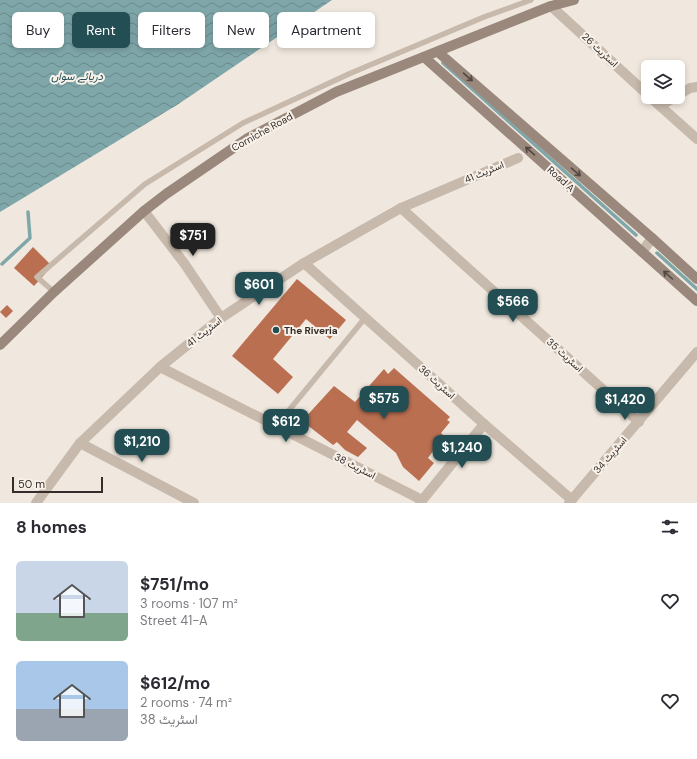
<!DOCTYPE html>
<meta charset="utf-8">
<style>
body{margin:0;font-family:"DM Sans",Vazirmatn,sans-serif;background:#f7f7f7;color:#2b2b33;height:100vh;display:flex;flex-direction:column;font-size:15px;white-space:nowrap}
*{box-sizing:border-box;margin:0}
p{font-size:13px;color:#7c7c81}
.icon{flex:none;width:22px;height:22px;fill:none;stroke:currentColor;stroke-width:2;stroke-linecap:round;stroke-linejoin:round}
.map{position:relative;height:503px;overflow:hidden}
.details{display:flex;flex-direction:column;background:#fff;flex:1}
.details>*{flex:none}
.top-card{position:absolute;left:12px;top:12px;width:400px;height:36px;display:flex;gap:8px}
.fabs{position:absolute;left:641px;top:60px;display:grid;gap:8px}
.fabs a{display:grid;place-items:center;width:44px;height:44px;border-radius:6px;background:#fff;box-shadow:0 2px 6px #0003;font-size:20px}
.scale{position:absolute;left:12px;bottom:10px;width:91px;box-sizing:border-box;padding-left:4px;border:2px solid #352d29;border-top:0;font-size:11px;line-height:14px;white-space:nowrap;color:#352d29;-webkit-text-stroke:3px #f8f2ea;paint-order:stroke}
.price{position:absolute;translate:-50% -34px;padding:0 9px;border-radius:8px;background:#234e53;color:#fff;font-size:13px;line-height:26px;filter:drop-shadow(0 1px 2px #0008)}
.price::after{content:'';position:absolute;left:50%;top:24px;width:12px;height:9px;margin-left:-6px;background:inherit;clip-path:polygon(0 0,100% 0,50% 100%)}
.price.on{background:#222;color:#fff}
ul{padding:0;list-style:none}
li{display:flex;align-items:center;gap:12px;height:100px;padding:0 16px}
li span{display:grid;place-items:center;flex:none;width:112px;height:80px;border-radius:6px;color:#555}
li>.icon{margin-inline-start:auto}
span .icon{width:48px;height:48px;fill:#fffc;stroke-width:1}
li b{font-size:17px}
h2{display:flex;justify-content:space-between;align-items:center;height:48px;padding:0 16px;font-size:17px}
.chip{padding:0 14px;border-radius:6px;background:#fff;box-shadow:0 2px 6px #0003;font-size:14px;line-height:36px}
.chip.on{background:#234e53;color:#fff}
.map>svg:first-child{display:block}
.water{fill:url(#water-waves)}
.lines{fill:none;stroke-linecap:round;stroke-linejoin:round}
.stream{stroke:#7fa7aa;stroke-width:3.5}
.building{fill:#ba6f51}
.lane{stroke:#c7b9ab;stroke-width:5.5}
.street{stroke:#c7b9ab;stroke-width:10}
.secondary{stroke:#9a887c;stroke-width:10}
.oneway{stroke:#534842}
.poi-dot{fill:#234e53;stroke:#f8f2ea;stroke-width:1.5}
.labels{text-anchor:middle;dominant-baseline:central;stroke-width:4;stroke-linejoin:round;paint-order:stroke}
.street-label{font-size:10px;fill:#352d29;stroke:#f8f2ea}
.poi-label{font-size:10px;font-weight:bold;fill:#352d29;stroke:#f8f2ea;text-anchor:start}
.water-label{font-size:11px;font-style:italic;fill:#234e53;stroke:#f8f2ea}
</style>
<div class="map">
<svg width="697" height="503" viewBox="0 0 697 503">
<defs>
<pattern id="water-waves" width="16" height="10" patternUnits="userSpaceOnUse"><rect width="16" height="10" fill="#7fa7aa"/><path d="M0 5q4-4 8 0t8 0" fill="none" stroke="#69888a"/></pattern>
</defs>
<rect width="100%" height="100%" fill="#f0e8de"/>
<path class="water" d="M0 0H332L177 105 0 212Z"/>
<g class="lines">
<g class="stream">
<path d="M443 63 636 235"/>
<path d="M657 253 697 289"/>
<path d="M2 264 30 238 28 212"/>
</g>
</g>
<g class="building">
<path d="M33 247 52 266 34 286 14 268Z"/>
<path d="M297 279 346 320 330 339 306 319 273 359 293 377 278 394 232 356Z"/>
<path d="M7 305 13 311 6 318 0 312Z"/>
<path d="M394 368 450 417 447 420 450 422 441 433 444 436 428 458 434 463 419 481 403 467 396 453 357 420 347 432 367 448 358 457 345 450 337 442 333 445 302 421 334 386 355 402 384 369 388 374Z"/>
</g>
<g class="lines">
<g class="lane">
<path d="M54 292 37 277 145 184 243 123 351 73 484 17 531 0"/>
<path d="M276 426 365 318"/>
</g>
<g class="street">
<path d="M551 6 648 95"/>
<path d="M678 95 690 88 697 87"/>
<path d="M650 97 697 139"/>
<path d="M660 106 675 97"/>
<path d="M401 208 639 422"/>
<path d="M144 211 184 263 221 318"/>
<path d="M642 252 652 238"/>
<path d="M304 263 484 424 572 500"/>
<path d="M160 367 422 500"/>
<path d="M80 443 194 503"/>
<path d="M36 503 80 443 160 367 221 318 304 263 401 208 518 158"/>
<path d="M420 503 484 424"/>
<path d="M569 503 697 352"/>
</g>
<g class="secondary">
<path d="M438 52 652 238 697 279"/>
<path d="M424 57 535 156 697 301"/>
<path d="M0 345 54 292 144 211 166 194 248 138 336 92 551 6 574 0"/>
</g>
</g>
<defs><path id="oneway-shaft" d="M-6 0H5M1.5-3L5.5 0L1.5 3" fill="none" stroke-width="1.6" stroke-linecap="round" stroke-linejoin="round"/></defs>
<g class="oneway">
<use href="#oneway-shaft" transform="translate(468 77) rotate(41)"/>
<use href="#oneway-shaft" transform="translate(530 151) rotate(-139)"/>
<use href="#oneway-shaft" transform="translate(576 172) rotate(41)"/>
<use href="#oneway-shaft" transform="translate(668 275) rotate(-138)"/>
</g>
<circle class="poi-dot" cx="276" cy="330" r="4"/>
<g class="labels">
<g class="street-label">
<text transform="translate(600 50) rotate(43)">اسٹریٹ 26</text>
<text transform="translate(262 132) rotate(-29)">Corniche Road</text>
<text transform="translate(484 172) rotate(-23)">اسٹریٹ 41</text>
<text transform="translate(561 179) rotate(42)">Road A</text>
<text transform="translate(204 332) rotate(-38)">اسٹریٹ 41</text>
<text transform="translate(565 355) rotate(42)">اسٹریٹ 35</text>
<text transform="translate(437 382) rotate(42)">اسٹریٹ 36</text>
<text transform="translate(610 455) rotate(-49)">اسٹریٹ 34</text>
<text transform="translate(355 466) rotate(27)">اسٹریٹ 38</text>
</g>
<g class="poi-label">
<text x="284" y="330">The Riveria</text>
</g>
<g class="water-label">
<text x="77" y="76">دریائے سواں</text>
</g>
</g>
</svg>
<div class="fabs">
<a><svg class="icon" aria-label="layers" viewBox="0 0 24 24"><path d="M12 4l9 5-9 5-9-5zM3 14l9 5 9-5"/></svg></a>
</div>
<div class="scale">50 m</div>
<b class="price on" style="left:193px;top:257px">$751</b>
<b class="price" style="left:259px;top:306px">$601</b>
<b class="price" style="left:513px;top:323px">$566</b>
<b class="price" style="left:384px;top:420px">$575</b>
<b class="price" style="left:625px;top:421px">$1,420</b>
<b class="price" style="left:286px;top:443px">$612</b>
<b class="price" style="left:142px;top:463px">$1,210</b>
<b class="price" style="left:462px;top:469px">$1,240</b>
<div class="top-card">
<a class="chip">Buy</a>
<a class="chip on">Rent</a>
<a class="chip">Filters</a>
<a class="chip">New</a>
<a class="chip">Apartment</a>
</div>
</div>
<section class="details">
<h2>8 homes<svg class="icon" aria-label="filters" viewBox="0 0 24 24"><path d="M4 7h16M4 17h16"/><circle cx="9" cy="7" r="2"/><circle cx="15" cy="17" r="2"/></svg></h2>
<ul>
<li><span style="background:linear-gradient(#c9d6e8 65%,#7fa58c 0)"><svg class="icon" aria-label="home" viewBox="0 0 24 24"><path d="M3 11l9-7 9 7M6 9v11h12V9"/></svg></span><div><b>$751/mo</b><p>3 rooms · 107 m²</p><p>Street 41-A</p></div><svg class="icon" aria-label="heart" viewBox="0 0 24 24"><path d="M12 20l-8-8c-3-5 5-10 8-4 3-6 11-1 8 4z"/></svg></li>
<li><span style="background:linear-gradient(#a9c7e8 60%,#9aa5b1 0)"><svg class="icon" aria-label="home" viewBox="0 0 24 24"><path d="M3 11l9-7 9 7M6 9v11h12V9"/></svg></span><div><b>$612/mo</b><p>2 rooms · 74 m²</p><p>اسٹریٹ 38</p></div><svg class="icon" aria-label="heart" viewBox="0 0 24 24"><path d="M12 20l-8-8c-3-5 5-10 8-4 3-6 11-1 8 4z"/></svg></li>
</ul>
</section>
